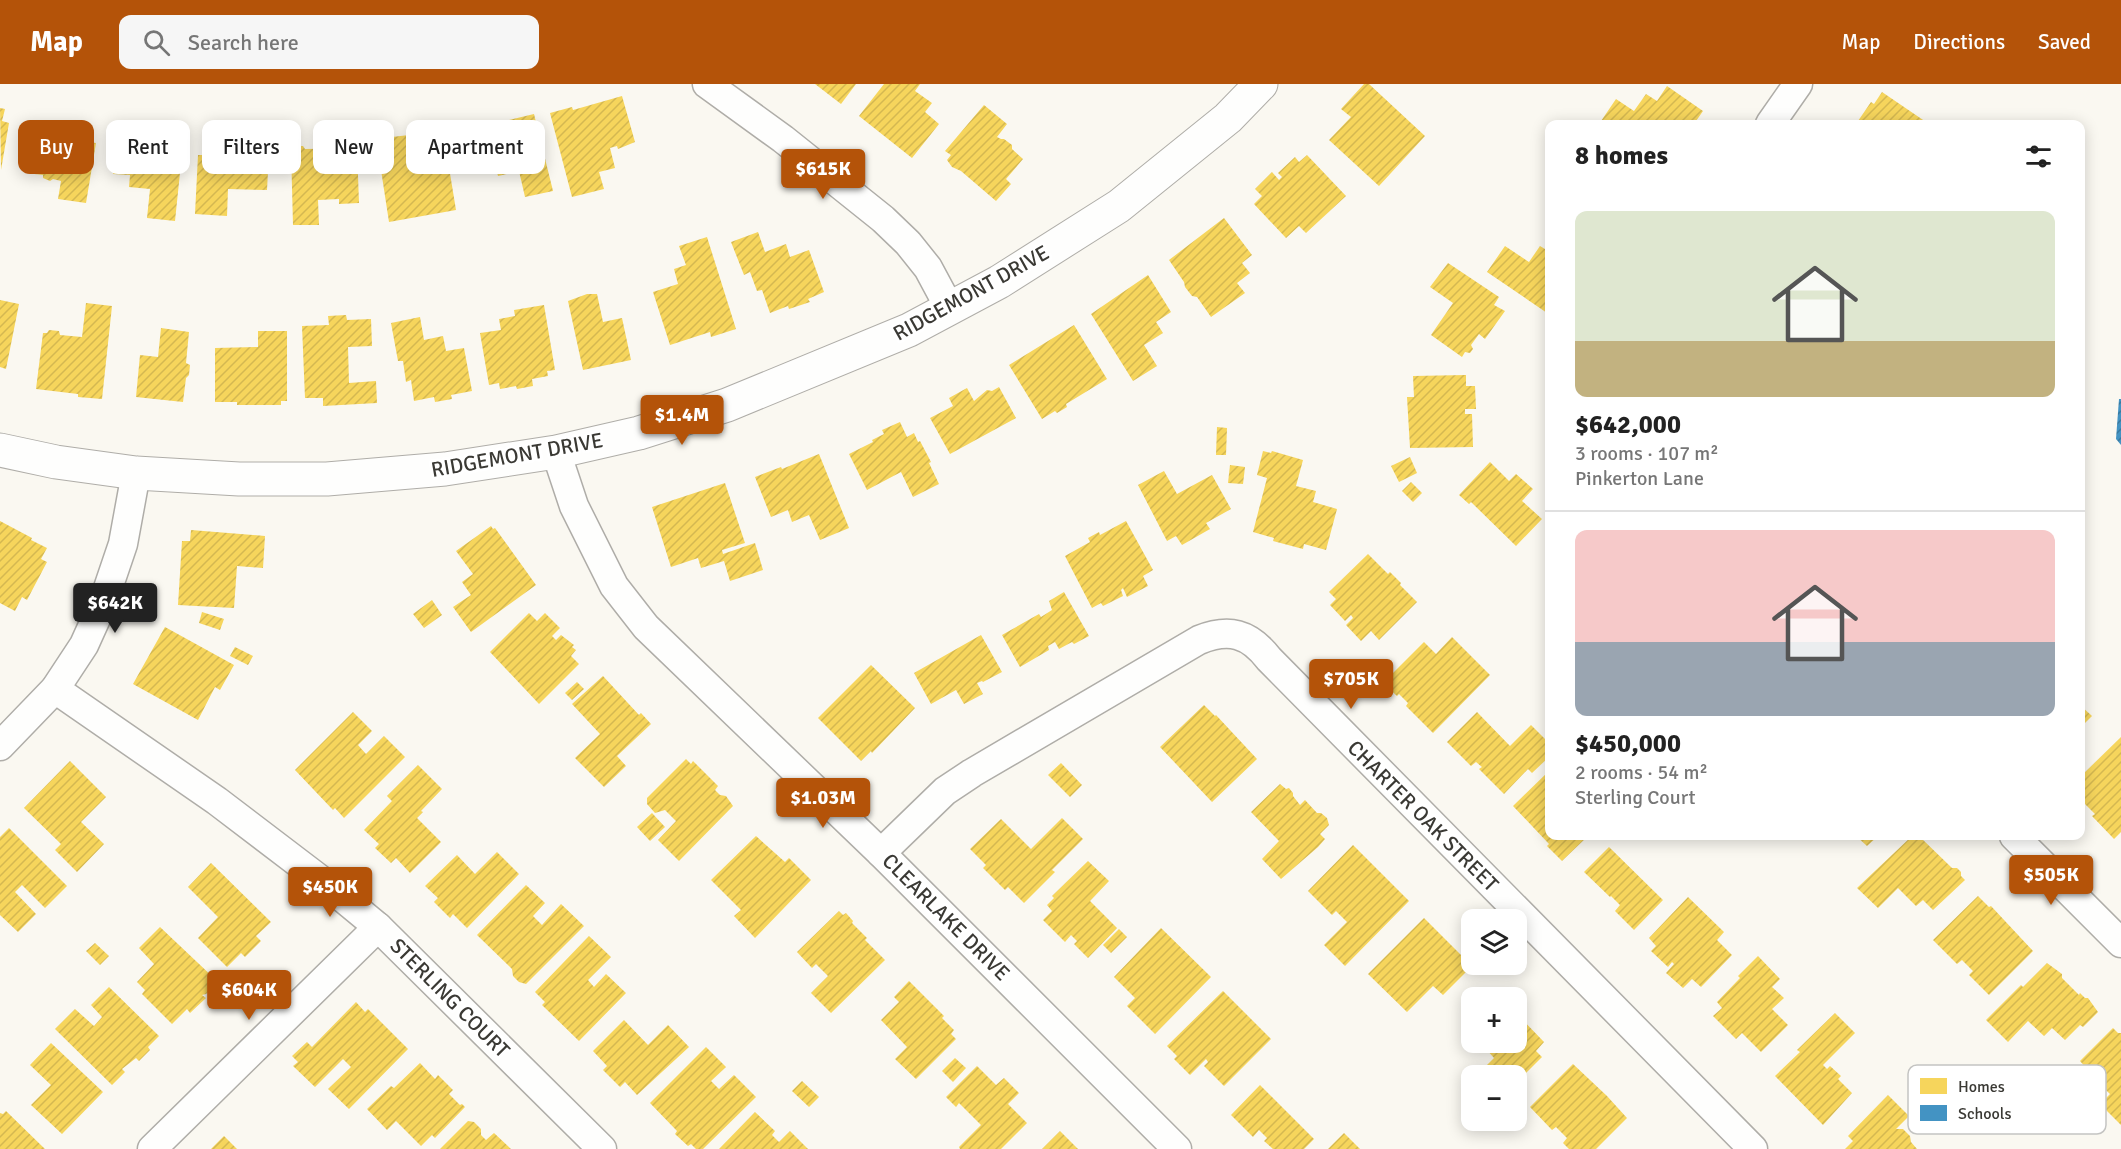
<!DOCTYPE html>
<meta charset="utf-8">
<style>
body{margin:0;font-family:Signika,sans-serif;background:#f6f6f6;color:#222;height:100vh;display:flex;flex-direction:column;font-size:22px;white-space:nowrap}
*{box-sizing:border-box;margin:0}
p{font-size:20px;color:#767676}
.icon{flex:none;width:33px;height:33px;fill:none;stroke:currentColor;stroke-width:2;stroke-linecap:round;stroke-linejoin:round}
.map{position:relative;flex:1;overflow:hidden}
.sheet{position:absolute;left:1545px;top:36px;width:540px;height:720px;display:flex;flex-direction:column;background:#fff;border-radius:12px;box-shadow:0 3px 15px #0003}
.sheet>*{flex:none}
.banner{position:absolute;left:18px;top:36px;width:570px;height:54px;display:flex;gap:12px}
.controls{position:absolute;left:1461px;top:825px;display:grid;gap:12px}
.controls a{display:grid;place-items:center;width:66px;height:66px;border-radius:12px;background:#fff;box-shadow:0 3px 15px #0003;font-size:30px}
.price{position:absolute;translate:-50% -51px;padding:0 14px;border-radius:6px;background:#b45309;color:#fff;font-size:20px;line-height:39px;filter:drop-shadow(0 2px 3px #0008)}
.price::after{content:'';position:absolute;left:50%;top:36px;width:18px;height:14px;margin-left:-9px;background:inherit;clip-path:polygon(0 0,100% 0,50% 100%)}
.price.active{background:#222;color:#fff}
ul{padding:0;list-style:none}
li{display:grid;align-content:center;gap:12px;height:318px;padding:0 30px}
li+li{border-top:2px solid #e0e0e0}
li span{display:grid;place-items:center;height:186px;border-radius:12px;color:#555}
li>.icon{margin-inline-start:auto}
span .icon{width:108px;height:108px;fill:#fffc;stroke-width:1}
li b{font-size:26px}
h2{display:flex;justify-content:space-between;align-items:center;height:72px;padding:0 30px;font-size:26px}
.tag{padding:0 21px;border-radius:12px;background:#fff;box-shadow:0 3px 15px #0003;font-size:21px;line-height:54px}
.tag.active{background:#b45309;color:#fff}
header{display:flex;align-items:center;gap:36px;box-sizing:border-box;height:84px;padding:0 30px;background:#b45309;color:#fff}
header strong{font-size:28px}
nav{display:flex;gap:33px;margin-inline-start:auto;font-size:21px}
.search{width:420px;height:54px;background:#f6f6f6;display:flex;align-items:center;gap:15px;box-sizing:border-box;padding:0 21px;border-radius:12px;color:#767676;font-size:22px}
.map>svg:first-child{display:block}
.homes{fill:url(#homes-hatch)}
.schools{fill:url(#schools-hatch)}
.lines{fill:none;stroke-linecap:round;stroke-linejoin:round}
.street-casing{stroke:#afada8;stroke-width:31}
.secondary-casing{stroke:#afada8;stroke-width:35}
.street{stroke:#fefefd;stroke-width:28}
.secondary{stroke:#fefefd;stroke-width:33}
.labels{text-anchor:middle;dominant-baseline:central;stroke-width:6;stroke-linejoin:round;paint-order:stroke}
.street-label{font-size:21px;fill:#3a3934;stroke:#fff}
.key{fill:#fff;stroke:#c4c4c2;stroke-width:1.5}
.key-label{font-size:16px;fill:#3a3934}
</style>
<header>
<strong>Map</strong>
<div class="search"><svg class="icon" aria-label="search" viewBox="0 0 24 24"><circle cx="10" cy="10" r="6"/><path d="M15 15l6 6"/></svg>Search here</div>
<nav><a>Map</a><a>Directions</a><a>Saved</a></nav>
</header>
<div class="map">
<svg width="2121" height="1065" viewBox="0 0 2121 1065">
<defs>
<pattern id="homes-hatch" width="6" height="6" patternUnits="userSpaceOnUse" patternTransform="scale(1.5)"><rect width="6" height="6" fill="#f6d55c"/><path d="M-1 1l2-2M0 6l6-6M5 7l2-2" fill="none" stroke="#d4b851"/></pattern>
<pattern id="schools-hatch" width="6" height="6" patternUnits="userSpaceOnUse" patternTransform="scale(1.5)"><rect width="6" height="6" fill="#4393c3"/><path d="M-1 1l2-2M0 6l6-6M5 7l2-2" fill="none" stroke="#39799f"/></pattern>
</defs>
<rect width="100%" height="100%" fill="#faf8f1"/>
<g class="homes">
<path d="M815 0H856L841 20Z"/>
<path d="M884 0H920L915 7 932 19 925 28 939 40 912 74 859 32Z"/>
<path d="M1364 0H1369L1425 52 1379 102 1329 56 1351 33 1341 25Z"/>
<path d="M1667 2 1703 27 1694 40H1599L1616 15 1634 27 1646 10 1657 17Z"/>
<path d="M1882 8 1929 40H1864L1858 37 1871 18 1874 20Z"/>
<path d="M622 12 635 58 618 65 617 62 610 64 615 84 599 88 604 105 572 113 550 29 572 23 573 26Z"/>
<path d="M984 21 1007 40 997 53 1001 55H1004L1012 61V65L1023 75 1006 95 1011 100 996 117 961 87 952 83 947 76 951 71 945 67Z"/>
<path d="M0 24 5 25 2 37 9 39 1 86Z"/>
<path d="M534 30 553 107 525 113 519 87 498 92 495 81 479 85 469 44 484 38 486 40 496 37 497 39Z"/>
<path d="M28 41 72 48 75 46 90 51 89 58 96 59 86 119 58 115 61 97 53 95 50 97 43 94V91L26 89 30 63 24 62Z"/>
<path d="M127 49 147 53V56L183 60 175 137 147 134 150 105 129 103 130 91 113 90 117 50 125 51Z"/>
<path d="M409 51V53L413 52 415 64 445 59 456 126 389 138 377 60 393 58 392 53Z"/>
<path d="M208 59 241 61V68H252L254 65 269 69 267 106 228 105 227 132 195 130 198 71H207Z"/>
<path d="M296 62H303L305 65 357 64 359 119 339 120V115L318 116 319 141H293L291 66 295 65Z"/>
<path d="M1307 71 1346 112 1306 149 1299 142 1286 154 1254 120 1262 112 1255 105 1272 88 1279 96 1282 93 1278 89 1295 73 1299 78Z"/>
<path d="M1224 134 1252 171 1242 179 1250 189 1237 199 1245 209 1211 233 1197 213 1192 212 1185 203 1184 198 1169 176Z"/>
<path d="M758 148 765 168 786 160 790 173 809 166 824 208 808 215 810 218 789 225 788 222 770 229 762 206 757 207 750 188 744 191 731 158Z"/>
<path d="M707 153 736 245 711 253 710 248 670 261 653 208 678 200 674 185 686 181 679 162Z"/>
<path d="M1505 162 1529 178 1540 162 1550 168V231L1487 188Z"/>
<path d="M1448 179 1499 213 1494 221 1505 227 1485 255 1479 250 1471 261 1473 265 1470 269 1465 268 1462 273 1431 251 1453 219 1430 203Z"/>
<path d="M1148 191 1171 228 1156 238 1163 249 1144 261 1157 282 1133 297 1091 230Z"/>
<path d="M587 210H597L603 238 622 234 631 276 583 286 568 217Z"/>
<path d="M0 216 19 220 6 285 0 283Z"/>
<path d="M86 219 112 222 102 315 78 313V310L36 305 43 249H47L49 246 59 247 60 251 82 253Z"/>
<path d="M544 221 555 286 547 287 548 292 532 295 533 302 517 305 516 302 500 305 499 299 489 301 480 249 501 246 499 235 515 232 514 226Z"/>
<path d="M346 231 347 236 371 235 372 262 348 263 349 299 376 297 377 319 323 322V314H305L302 242 329 241 328 232Z"/>
<path d="M420 233 424 256 443 252 446 267 464 264 472 307 451 311 452 315 435 318 434 313 414 317 411 296 406 298 403 277H398L391 239Z"/>
<path d="M1074 241 1107 295 1066 320 1067 323 1057 329 1055 327 1042 335 1009 281Z"/>
<path d="M161 244 189 248 186 279 190 281 189 291 186 294 183 318 136 313 140 271 158 273Z"/>
<path d="M258 247H287V317H281V321H237V318H215V264L258 263Z"/>
<path d="M1466 291V302H1475L1476 325H1465V330H1472L1473 363 1410 364 1407 313H1414L1413 292Z"/>
<path d="M999 303 1016 334 950 370 930 334 953 322 949 314 967 304 974 317 987 306 992 307Z"/>
<path d="M900 338 907 353 914 349 918 358 920 357 931 378 929 379 939 400 913 413 901 388 867 406 849 370 873 358 872 356 884 350 882 346Z"/>
<path d="M1217 343 1227 344 1226 371H1216Z"/>
<path d="M1263 367 1271 369 1272 367 1303 376 1296 402 1316 407 1313 418 1337 425 1326 466 1304 460 1303 465 1273 457 1274 454 1253 448 1267 394 1257 391Z"/>
<path d="M819 370 849 444 820 456 809 431 792 438 788 426 771 433 755 393 781 383 782 385Z"/>
<path d="M1410 373 1417 389 1399 398 1391 382Z"/>
<path d="M1490 378 1509 397 1516 390 1533 405 1522 417 1542 435 1516 462 1471 418 1469 420 1459 411Z"/>
<path d="M1230 381 1245 383 1243 400 1228 399Z"/>
<path d="M1164 387 1177 410 1212 391 1231 425 1206 439 1210 445 1182 461 1176 452 1167 457 1138 401Z"/>
<path d="M1411 398 1422 409 1413 418 1402 407Z"/>
<path d="M725 399 745 459 722 466 723 470 755 459 763 486 730 497 724 477 701 484 698 474 671 483 652 423Z"/>
<path d="M0 437 32 454 31 456 47 464 41 475 47 478 27 516 22 513 15 527 0 519Z"/>
<path d="M1126 437 1153 486 1143 492 1148 502 1127 513 1123 504 1121 506 1123 512 1103 522 1101 519 1092 524 1065 472 1090 458 1088 454 1099 448 1100 451Z"/>
<path d="M491 442 493 445 495 444 536 501 471 548 453 523 471 511 462 498 473 490 456 467Z"/>
<path d="M191 446 265 452 263 484 237 482 234 524 178 521 182 457H190Z"/>
<path d="M1368 470 1388 490 1390 488 1401 499 1400 501 1417 518 1379 556 1371 547 1361 557 1346 541 1353 534 1351 531 1345 537 1330 521 1336 515 1329 508Z"/>
<path d="M1064 508 1089 552 1074 560 1072 558 1059 565 1055 558 1048 562 1049 566 1020 583 1002 551 1039 530 1041 533 1052 526 1049 517Z"/>
<path d="M432 516 442 531 424 544 413 530Z"/>
<path d="M202 528 224 535 220 546 199 539Z"/>
<path d="M529 529 537 537 545 529 560 544 552 552 556 556 561 551 574 561 572 563 576 566 571 572 579 580 539 620 490 568Z"/>
<path d="M165 543 234 581 220 606 215 603 198 636 133 600Z"/>
<path d="M981 551 1002 588 983 598 982 597 977 599 983 610 964 620 956 606 931 620 914 589Z"/>
<path d="M1452 553 1490 591 1433 649 1406 622 1408 619 1399 610 1397 612 1383 599 1424 558 1436 570Z"/>
<path d="M235 563 253 572 248 581 230 572Z"/>
<path d="M871 581 915 624 872 669 871 667 861 677 818 634Z"/>
<path d="M603 592 639 631 641 629 651 640 617 672 626 682 604 703 575 674 600 650 572 620Z"/>
<path d="M577 598 584 605 572 616 565 609Z"/>
<path d="M1204 621 1215 632 1216 631 1257 675 1212 718 1160 663Z"/>
<path d="M2080 621 2092 632 2080 644Z"/>
<path d="M353 628 372 647 358 661 366 670 384 652 405 673 344 734 335 724 333 726 295 686Z"/>
<path d="M1477 628 1510 662 1531 641 1550 660V672L1532 689 1528 685 1504 710 1479 685 1482 683 1476 678 1471 682 1447 658Z"/>
<path d="M2121 653V748L2114 755 2092 732 2095 730 2085 720 2080 725V693Z"/>
<path d="M686 675 691 680 693 677 718 702 715 706 720 711 726 712 733 722 679 777 658 756 676 737 665 726 655 729 647 720V714Z"/>
<path d="M70 677 106 713 81 738 104 760 77 788 55 766 61 760 24 724Z"/>
<path d="M1061 679 1082 701 1070 713 1048 691Z"/>
<path d="M418 681 442 705 421 727 423 728 417 734 441 758 410 789 396 774 391 779 375 764 379 760 364 746 392 717 387 712Z"/>
<path d="M1550 686V752H1588L1562 777 1547 762 1549 760 1513 722Z"/>
<path d="M1280 700 1286 705 1289 704 1293 709V712L1300 721 1305 716 1317 729H1321L1327 734 1329 741 1320 750 1325 755 1318 763 1281 795 1262 775 1279 757 1251 728Z"/>
<path d="M652 729 665 743 650 757 637 743Z"/>
<path d="M1062 734 1083 755 1052 786 1055 788 1024 819 1008 803 1005 806 983 784 986 781 970 765 1001 735 1031 765Z"/>
<path d="M9 744 67 802 45 824 22 801 15 808 36 830 18 848 0 831V753Z"/>
<path d="M756 752 785 778 789 774 811 796 755 854 734 832 741 826 711 796Z"/>
<path d="M1856 752H1878L1867 762Z"/>
<path d="M1912 752H1919L1952 784H1957L1961 788V792L1965 796 1933 826 1923 816 1916 822 1898 804 1878 824 1857 804Z"/>
<path d="M1353 761 1409 817 1345 882 1324 861 1347 838 1336 827 1332 831 1308 807Z"/>
<path d="M1609 763 1663 816 1634 846 1615 827 1620 821 1611 812 1610 813 1584 788Z"/>
<path d="M497 768 519 790 467 844 453 830 450 834 434 818 438 814 425 802 457 771 475 790Z"/>
<path d="M1088 777 1109 797 1090 817 1117 844 1088 874 1074 860 1077 857 1071 851 1065 858 1043 836 1052 827 1047 821 1054 814 1052 812Z"/>
<path d="M211 779 271 838 256 852 261 857 245 873 241 869 227 883 198 854 218 833 188 803Z"/>
<path d="M526 801 545 819 533 832 542 841 561 820 584 842 526 900 519 898 513 892 512 885 477 851Z"/>
<path d="M1978 812 1989 823 1991 822 2033 867 1989 911 1969 891 1973 887 1962 876 1957 880 1933 856Z"/>
<path d="M1688 813 1724 848 1717 856 1732 871 1701 903 1692 895 1683 904 1666 889 1674 880 1672 878 1668 883 1651 867 1656 862 1649 854Z"/>
<path d="M839 827 843 831 846 829 853 837 852 839 867 854 865 856 885 876 831 929 811 909 828 892 816 880 812 884 797 868Z"/>
<path d="M1424 834 1472 882 1443 911 1433 902 1407 928 1368 890Z"/>
<path d="M160 843 216 896 212 900V904L206 910 202 911 206 914 190 929 187 925 172 940 142 910 145 906 137 898 154 880 139 864Z"/>
<path d="M1161 844 1211 893 1155 950 1127 922 1135 914 1114 893Z"/>
<path d="M1119 845 1127 853 1111 869 1103 861Z"/>
<path d="M589 852 611 873 588 896 594 903 606 890 626 909 579 957 542 921 545 918 535 908Z"/>
<path d="M95 859 109 872 100 881 86 867Z"/>
<path d="M1758 872 1780 895 1772 903 1784 914 1772 925 1788 941 1761 968 1742 949 1736 955 1713 932 1722 924 1717 918 1740 894 1738 892Z"/>
<path d="M2047 879 2062 890V894L2079 911 2080 909 2085 914H2088L2098 928 2083 943 2080 941 2065 956 2052 944 2044 952 2028 937 2008 958 1986 936 2021 901 2023 903Z"/>
<path d="M909 897 944 932 942 934 954 946 951 950 956 955 916 995 895 975 907 963 881 936 899 918 894 913Z"/>
<path d="M109 903 159 952 148 963 150 966 139 977 136 974 122 985 125 988 112 1001 55 945 75 925 94 942 102 933 91 921Z"/>
<path d="M1223 907 1271 955 1224 1002 1204 982 1208 978 1206 975 1190 991 1174 975 1177 972 1167 962Z"/>
<path d="M356 918 365 928 368 925 408 965 349 1025 328 1005 351 983 343 975 315 1003 293 982 298 978 292 972 307 958 312 963Z"/>
<path d="M1835 929 1855 949 1823 981 1827 985 1830 982 1841 992 1838 995 1852 1009 1823 1041 1775 992 1800 968 1797 966Z"/>
<path d="M1520 933 1544 958 1536 967 1542 973 1518 997 1516 992H1476L1494 974 1480 958H1516V937Z"/>
<path d="M624 936 648 961 668 941 689 963 637 1011 625 998 620 1003 603 986 607 982 593 967Z"/>
<path d="M2113 944 2118 949H2121V1041L2100 1020 2110 1010 2086 987 2087 985 2080 977Z"/>
<path d="M51 959 103 1008 62 1050 31 1021 51 1001 30 981Z"/>
<path d="M706 963 726 983 711 997 719 1005 734 991 756 1013 703 1065H696L691 1060 688 1062 675 1050 677 1047 650 1019Z"/>
<path d="M955 974 966 984 953 998 942 987Z"/>
<path d="M420 979 435 995 438 991 453 1006 449 1010 460 1021 462 1020 465 1023 435 1054 432 1051 421 1062 396 1037 387 1046 367 1025 391 1002 394 1004Z"/>
<path d="M1573 980 1607 1012 1627 1034 1596 1065H1569L1563 1059 1567 1054 1556 1043 1552 1046 1530 1023Z"/>
<path d="M977 982 996 1001 1004 994 1019 1009 1008 1020 1027 1039 1001 1065H960L959 1063 981 1041 959 1019 956 1023 946 1013Z"/>
<path d="M802 997 819 1013 809 1023 792 1007Z"/>
<path d="M1260 1001 1314 1055 1304 1065H1273L1264 1057 1267 1054 1259 1046 1253 1053 1231 1031Z"/>
<path d="M1888 1011 1909 1032 1896 1045H1903L1910 1052 1911 1058 1917 1065H1845L1853 1057 1848 1052Z"/>
<path d="M6 1027 45 1065H0V1029L3 1030Z"/>
<path d="M755 1028 775 1047 772 1051 779 1058 790 1047 808 1065H719Z"/>
<path d="M468 1037 474 1038 481 1045V1051L486 1056 494 1049 511 1065H440Z"/>
<path d="M1060 1047 1078 1065H1042Z"/>
<path d="M1344 1049 1360 1065H1328Z"/>
<path d="M224 1052 237 1065H211Z"/>
</g>
<path class="schools" d="M2119 315H2121V361L2116 355Z"/>
<g class="lines">
<defs>
<g id="street">
<path d="M707 0 783 55 883 135 908 159 928 184 950 225"/>
<path d="M1770 40 1798 0"/>
<path d="M556 368 574 422 614 502 646 543 881 769 1177 1065"/>
<path d="M55 605 217 717 326 800 378 843 602 1065"/>
<path d="M0 662 55 605 84 561 103 519 123 460 136 389"/>
<path d="M2014 752 2121 859"/>
<path d="M881 769 945 707 972 689 1199 556C1229 544 1249 549 1269 575L1753 1065"/>
<path d="M152 1065 378 843"/>
</g>
<path id="secondary" d="M0 366 56 378 136 389 239 395H327L445 385 556 368 639 349 727 321 909 246 999 198 1119 122 1228 34 1261 0"/>
</defs>
<use href="#street" class="street-casing"/>
<use href="#secondary" class="secondary-casing"/>
<use href="#street" class="street"/>
<use href="#secondary" class="secondary"/>
</g>
<g class="labels">
<g class="street-label">
<text transform="translate(971 209) rotate(-29)">RIDGEMONT DRIVE</text>
<text transform="translate(517 371) rotate(-10)">RIDGEMONT DRIVE</text>
<text transform="translate(1423 732) rotate(45)">CHARTER OAK STREET</text>
<text transform="translate(946 833) rotate(45)">CLEARLAKE DRIVE</text>
<text transform="translate(450 914) rotate(45)">STERLING COURT</text>
</g>
</g>
<rect x="1908" y="981" width="198" height="69" rx="9" class="key"/>
<rect x="1920" y="994" width="27" height="16" fill="#f6d55c"/>
<rect x="1920" y="1021" width="27" height="16" fill="#4393c3"/>
<g class="key-label">
<text x="1958" y="1008">Homes</text>
<text x="1958" y="1035">Schools</text>
</g>
</svg>
<div class="controls">
<a><svg class="icon" aria-label="layers" viewBox="0 0 24 24"><path d="M12 4l9 5-9 5-9-5zM3 14l9 5 9-5"/></svg></a>
<a>+</a>
<a>−</a>
</div>
<b class="price" style="left:823px;top:116px">$615K</b>
<b class="price" style="left:682px;top:362px">$1.4M</b>
<b class="price active" style="left:115px;top:550px">$642K</b>
<b class="price" style="left:1351px;top:626px">$705K</b>
<b class="price" style="left:823px;top:745px">$1.03M</b>
<b class="price" style="left:2051px;top:822px">$505K</b>
<b class="price" style="left:330px;top:834px">$450K</b>
<b class="price" style="left:249px;top:937px">$604K</b>
<div class="banner">
<a class="tag active">Buy</a>
<a class="tag">Rent</a>
<a class="tag">Filters</a>
<a class="tag">New</a>
<a class="tag">Apartment</a>
</div>
<section class="sheet">
<h2>8 homes<svg class="icon" aria-label="filters" viewBox="0 0 24 24"><path d="M4 7h16M4 17h16"/><circle cx="9" cy="7" r="2"/><circle cx="15" cy="17" r="2"/></svg></h2>
<ul>
<li><span style="background:linear-gradient(#dfe7d0 70%,#c2b280 0)"><svg class="icon" aria-label="home" viewBox="0 0 24 24"><path d="M3 11l9-7 9 7M6 9v11h12V9"/></svg></span><div><b>$642,000</b><p>3 rooms · 107 m²</p><p>Pinkerton Lane</p></div></li>
<li><span style="background:linear-gradient(#f6c9c9 60%,#9aa5b1 0)"><svg class="icon" aria-label="home" viewBox="0 0 24 24"><path d="M3 11l9-7 9 7M6 9v11h12V9"/></svg></span><div><b>$450,000</b><p>2 rooms · 54 m²</p><p>Sterling Court</p></div></li>
</ul>
</section>
</div>
